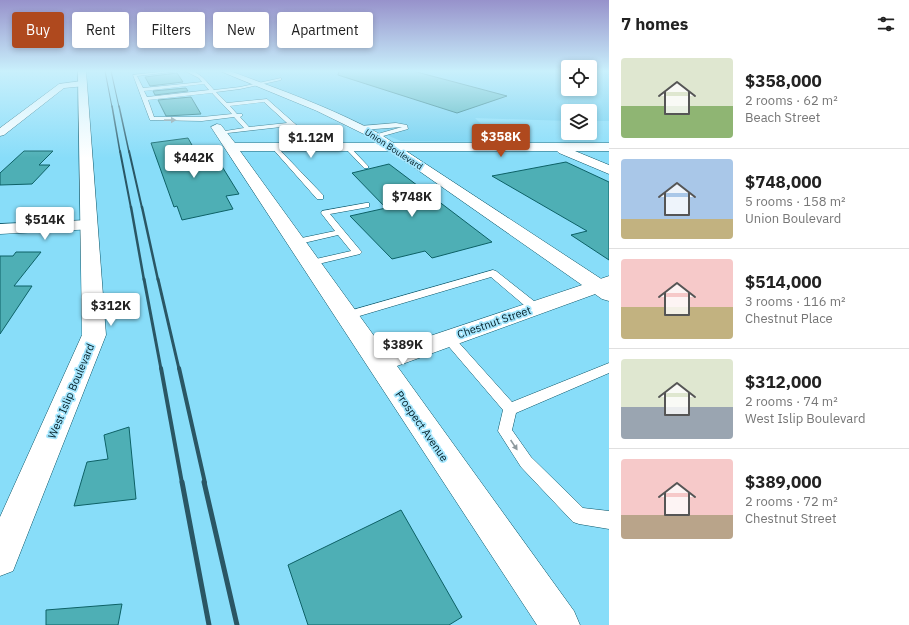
<!DOCTYPE html>
<meta charset="utf-8">
<style>
body{margin:0;font-family:"IBM Plex Sans",sans-serif;background:#f2f2f2;color:#222;height:100vh;display:flex;flex-direction:column;font-size:15px;white-space:nowrap}
*{box-sizing:border-box;margin:0}
p{font-size:13px;color:#767676}
.icon{flex:none;width:22px;height:22px;fill:none;stroke:currentColor;stroke-width:2;stroke-linecap:round;stroke-linejoin:round}
.map{position:relative;flex:1;overflow:hidden}
.sheet{display:flex;flex-direction:column;background:#fff;width:300px}
.sheet>*{flex:none}
.top-card{position:absolute;left:12px;top:12px;width:380px;height:36px;display:flex;gap:8px}
.buttons{position:absolute;left:561px;top:60px;display:grid;gap:8px}
.buttons a{display:grid;place-items:center;width:36px;height:36px;border-radius:4px;background:#fff;box-shadow:0 2px 6px #0003;font-size:20px}
.price{position:absolute;translate:-50% -34px;padding:0 9px;border-radius:4px;background:#fff;color:#222;font-size:13px;line-height:26px;filter:drop-shadow(0 1px 2px #0008)}
.price::after{content:'';position:absolute;left:50%;top:24px;width:12px;height:9px;margin-left:-6px;background:inherit;clip-path:polygon(0 0,100% 0,50% 100%)}
.price.on{background:#af491e;color:#fff}
ul{padding:0;list-style:none}
li{display:flex;align-items:center;gap:12px;height:100px;padding:0 12px}
li+li{border-top:1px solid #e0e0e0}
li span{display:grid;place-items:center;flex:none;width:112px;height:80px;border-radius:4px;color:#555}
li>.icon{margin-inline-start:auto}
span .icon{width:48px;height:48px;fill:#fffc;stroke-width:1}
li b{font-size:17px}
h2{display:flex;justify-content:space-between;align-items:center;height:48px;padding:0 12px;font-size:17px}
.pill{padding:0 14px;border-radius:4px;background:#fff;box-shadow:0 2px 6px #0003;font-size:14px;line-height:36px}
.pill.on{background:#af491e;color:#fff}
main{display:flex;flex:1;min-height:0}
.map>svg:first-child{display:block}
.built{fill:#72d0f0}
.building{fill:#4eafb5;stroke:#0d6166}
.lines{fill:none;stroke-linecap:round;stroke-linejoin:round}
.service-casing{stroke:#095467;stroke-width:1}
.minor-casing{stroke:#095467;stroke-width:1}
.tertiary-casing{stroke:#095467;stroke-width:1}
.secondary-casing{stroke:#095467;stroke-width:1}
.service{fill:#fff;fill-rule:evenodd}
.minor{fill:#fff;fill-rule:evenodd}
.tertiary{fill:#fff;fill-rule:evenodd}
.secondary{fill:#fff;fill-rule:evenodd}
.rail-far6{stroke:#2a5664;stroke-width:1}
.rail-far5{stroke:#2a5664;stroke-width:1.5}
.rail-far4{stroke:#2a5664;stroke-width:2}
.rail-far3{stroke:#2a5664;stroke-width:2.5}
.rail-far2{stroke:#2a5664;stroke-width:3}
.rail-far1{stroke:#2a5664;stroke-width:4}
.rail{stroke:#2a5664;stroke-width:5}
.oneway{fill:#8d999d}
.labels{text-anchor:middle;dominant-baseline:central;stroke-width:3.5;stroke-linejoin:round;paint-order:stroke}
.far-street-label{font-size:9px;fill:#021d25;stroke:#a6e7fe}
.street-label{font-size:11px;fill:#021d25;stroke:#a6e7fe}
</style>
<main>
<div class="map">
<svg width="609" height="625" viewBox="0 0 609 625">
<rect width="100%" height="100%" fill="#88ddf9"/>
<path class="built" d="M232 71H568V89H590V71H609V121H590V111H568V121L475 118 499 142 401 141Z"/>
<g class="building">
<path d="M339 71H413L507 96 457 113 338 75Z"/>
<path d="M177 73 183 82 150 86 145 77Z"/>
<path d="M186 88 188 91 155 95 153 91Z"/>
<path d="M191 97 201 114 166 116 158 100Z"/>
<path d="M188 138 197 154 211 152 215 155 239 194 226 196 233 209 182 220 177 206 174 207 151 143Z"/>
<path d="M24 151H53L39 165H50L32 184 0 185V173Z"/>
<path d="M566 162 609 182V260L571 235 587 231 492 176Z"/>
<path d="M389 164 446 207 492 242 432 258 425 251 392 259 350 216 386 208 352 173Z"/>
<path d="M16 252H41L14 286H32L0 334V256H13Z"/>
<path d="M129 427 136 499 74 506 87 462 108 459 104 435Z"/>
<path d="M401 510 462 617 449 625H308L288 565Z"/>
<path d="M122 604 118 625H46V610Z"/>
</g>
<g class="lines">
<defs>
<g id="service">
<path d="M169 71H180L137 76 143 88 202 82 199 78 185 71C198 69 206 81 214 90L240 87 281 78V80L240 89 216 92 227 103 267 99 320 146 315 147 290 126 219 134V132L244 128 234 117 202 121 150 120 133 75ZM204 84 209 90 147 97 144 91ZM212 93 232 114 202 117H154L148 100ZM264 102 287 123 249 127 240 117 242 116V114H237L230 106Z"/>
<path d="M396 123 407 125 408 129 376 138 374 137V135L402 127 361 130 358 128 361 126Z"/>
<path d="M344 145H348L368 166V168H364L344 147Z"/>
<path d="M272 146H276L323 195V199H317L272 148Z"/>
<path d="M366 203H369V207L330 214 360 250 362 252 360 254 310 266 307 265 305 263 307 261 351 251 338 235 295 245 292 244 291 242 292 240 335 231 321 213 322 211Z"/>
<path d="M493 270 496 271 539 305 540 308 539 311H531L491 277 346 320 342 319 340 316 342 313Z"/>
<path d="M448 334 452 335 512 402 609 363V373L516 413 512 430 531 457 583 508 609 511V529L579 524 573 522 521 467 498 431 503 410 444 341 442 338 444 335Z"/>
</g>
<g id="minor">
<path d="M82 81 86 84 85 86 64 88 4 135 0 136V128L59 84Z"/>
<path d="M217 124 221 125 235 143H609V151H575L609 165V174L559 153 557 151H240L385 351 609 276V289L397 366 574 611 580 625H537L224 147 211 127Z"/>
<path d="M88 220 94 221 96 225 94 229 0 234V224Z"/>
</g>
<path id="tertiary" d="M78 71H86L106 335 13 571 0 576V517L82 335Z"/>
<path id="secondary" d="M220 71H230C281 90 332 108 380 134L609 284V301L602 299 372 138 317 111Z"/>
</defs>
<use href="#service" class="service-casing"/>
<use href="#minor" class="minor-casing"/>
<use href="#tertiary" class="tertiary-casing"/>
<use href="#secondary" class="secondary-casing"/>
<use href="#service" class="service"/>
<use href="#minor" class="minor"/>
<use href="#tertiary" class="tertiary"/>
<use href="#secondary" class="secondary"/>
<g class="rail-far6">
<path d="M105 71 112 107"/>
<path d="M111 71 119 107"/>
</g>
<g class="rail-far5">
<path d="M112 106 120 152"/>
<path d="M119 106 129 152"/>
</g>
<g class="rail-far4">
<path d="M120 151 131 208"/>
<path d="M129 151 142 208"/>
</g>
<g class="rail-far3">
<path d="M131 207 144 280"/>
<path d="M142 207 158 280"/>
</g>
<g class="rail-far2">
<path d="M144 279 161 369"/>
<path d="M158 279 179 369"/>
</g>
<g class="rail-far1">
<path d="M161 368 182 483"/>
<path d="M179 368 205 483"/>
</g>
<g class="rail">
<path d="M182 482 209 625"/>
<path d="M204 482 237 625"/>
</g>
</g>
<defs><path id="oneway-solid" d="M-6-.8H1V-3.2L6.5 0L1 3.2V.8H-6Z"/></defs>
<g class="oneway">
<use href="#oneway-solid" transform="translate(170 120) rotate(-1)"/>
<use href="#oneway-solid" transform="translate(514 445) rotate(56)"/>
</g>
<linearGradient id="sky" x2="0" y2="1"><stop stop-color="#9792cb"/><stop offset="0.45" stop-color="#c9f0fc"/><stop offset="1" stop-color="#c9f0fc" stop-opacity="0"/></linearGradient>
<rect width="609" height="158" fill="url(#sky)"/>
<g class="labels">
<g class="far-street-label">
<text transform="translate(394 149) rotate(33)">Union Boulevard</text>
</g>
<g class="street-label">
<text transform="translate(494 322) rotate(-19)">Chestnut Street</text>
<text transform="translate(71 391) rotate(-67)">West Islip Boulevard</text>
<text transform="translate(422 426) rotate(55)">Prospect Avenue</text>
</g>
</g>
</svg>
<div class="buttons">
<a><svg class="icon" aria-label="locate" viewBox="0 0 24 24"><circle cx="12" cy="12" r="6"/><path d="M12 2v4M12 18v4M2 12h4M18 12h4"/></svg></a>
<a><svg class="icon" aria-label="layers" viewBox="0 0 24 24"><path d="M12 4l9 5-9 5-9-5zM3 14l9 5 9-5"/></svg></a>
</div>
<b class="price on" style="left:501px;top:158px">$358K</b>
<b class="price" style="left:311px;top:159px">$1.12M</b>
<b class="price" style="left:194px;top:179px">$442K</b>
<b class="price" style="left:412px;top:218px">$748K</b>
<b class="price" style="left:45px;top:241px">$514K</b>
<b class="price" style="left:111px;top:327px">$312K</b>
<b class="price" style="left:403px;top:366px">$389K</b>
<div class="top-card">
<a class="pill on">Buy</a>
<a class="pill">Rent</a>
<a class="pill">Filters</a>
<a class="pill">New</a>
<a class="pill">Apartment</a>
</div>
</div>
<section class="sheet">
<h2>7 homes<svg class="icon" aria-label="filters" viewBox="0 0 24 24"><path d="M4 7h16M4 17h16"/><circle cx="9" cy="7" r="2"/><circle cx="15" cy="17" r="2"/></svg></h2>
<ul>
<li><span style="background:linear-gradient(#dfe7d0 60%,#8fb573 0)"><svg class="icon" aria-label="home" viewBox="0 0 24 24"><path d="M3 11l9-7 9 7M6 9v11h12V9"/></svg></span><div><b>$358,000</b><p>2 rooms · 62 m²</p><p>Beach Street</p></div></li>
<li><span style="background:linear-gradient(#a9c7e8 75%,#c2b280 0)"><svg class="icon" aria-label="home" viewBox="0 0 24 24"><path d="M3 11l9-7 9 7M6 9v11h12V9"/></svg></span><div><b>$748,000</b><p>5 rooms · 158 m²</p><p>Union Boulevard</p></div></li>
<li><span style="background:linear-gradient(#f6c9c9 60%,#c2b280 0)"><svg class="icon" aria-label="home" viewBox="0 0 24 24"><path d="M3 11l9-7 9 7M6 9v11h12V9"/></svg></span><div><b>$514,000</b><p>3 rooms · 116 m²</p><p>Chestnut Place</p></div></li>
<li><span style="background:linear-gradient(#dfe7d0 60%,#9aa5b1 0)"><svg class="icon" aria-label="home" viewBox="0 0 24 24"><path d="M3 11l9-7 9 7M6 9v11h12V9"/></svg></span><div><b>$312,000</b><p>2 rooms · 74 m²</p><p>West Islip Boulevard</p></div></li>
<li><span style="background:linear-gradient(#f6c9c9 70%,#b9a48a 0)"><svg class="icon" aria-label="home" viewBox="0 0 24 24"><path d="M3 11l9-7 9 7M6 9v11h12V9"/></svg></span><div><b>$389,000</b><p>2 rooms · 72 m²</p><p>Chestnut Street</p></div></li>
</ul>
</section>
</main>
